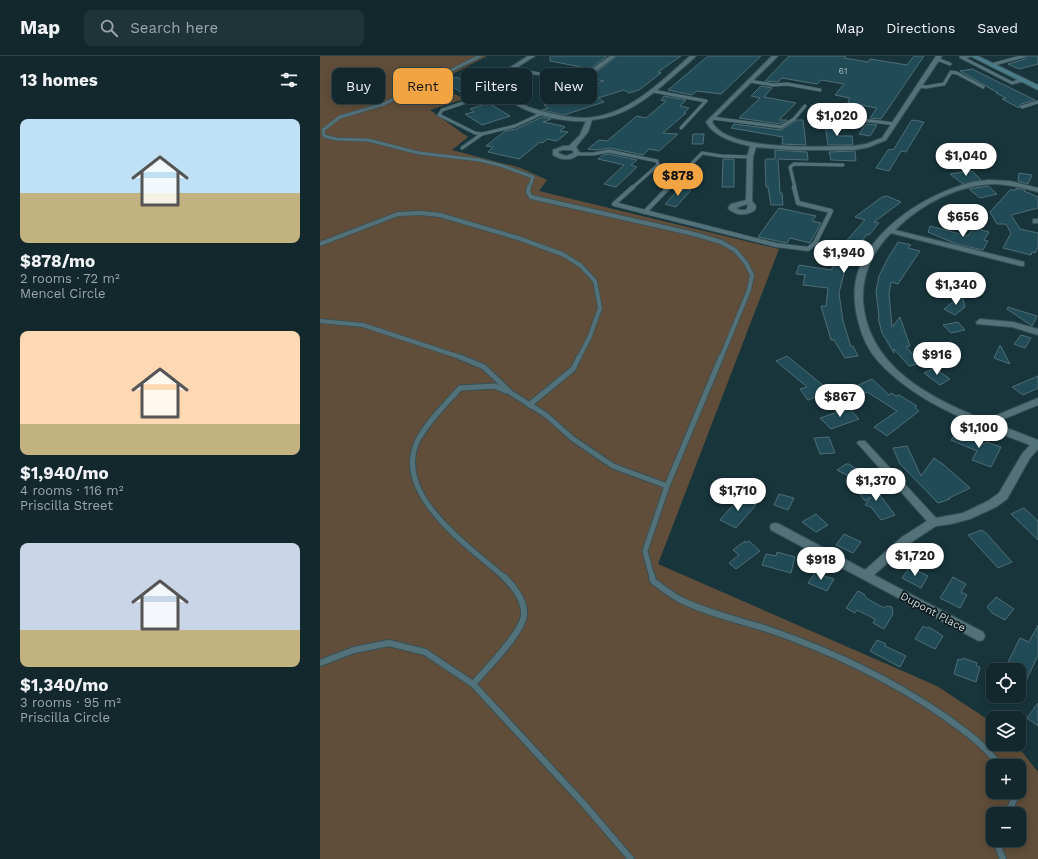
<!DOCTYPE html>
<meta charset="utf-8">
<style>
body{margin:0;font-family:"Work Sans",sans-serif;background:#1f3439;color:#f1f3f6;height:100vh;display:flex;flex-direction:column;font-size:15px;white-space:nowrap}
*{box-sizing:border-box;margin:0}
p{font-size:13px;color:#9ca6aa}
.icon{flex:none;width:22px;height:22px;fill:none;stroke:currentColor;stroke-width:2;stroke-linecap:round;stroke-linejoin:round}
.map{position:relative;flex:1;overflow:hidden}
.details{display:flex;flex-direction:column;background:#12282d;width:320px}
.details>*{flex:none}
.top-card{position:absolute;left:12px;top:12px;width:380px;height:36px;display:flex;gap:8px}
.buttons{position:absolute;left:666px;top:607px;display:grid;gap:8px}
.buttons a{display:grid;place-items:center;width:40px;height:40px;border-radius:8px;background:#12282d;box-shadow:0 2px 10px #0003,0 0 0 1px #314449;font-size:20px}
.price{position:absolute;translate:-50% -34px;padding:0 9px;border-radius:14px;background:#fff;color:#222;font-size:13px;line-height:26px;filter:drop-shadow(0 1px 2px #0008)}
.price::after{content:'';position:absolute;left:50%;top:24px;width:12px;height:9px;margin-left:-6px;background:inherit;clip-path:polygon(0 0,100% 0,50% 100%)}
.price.selected{background:#f3a442;color:#111}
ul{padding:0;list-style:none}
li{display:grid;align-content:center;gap:8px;height:212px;padding:0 20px}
li span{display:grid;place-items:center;height:124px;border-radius:8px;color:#555}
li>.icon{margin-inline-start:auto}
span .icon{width:72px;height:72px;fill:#fffc;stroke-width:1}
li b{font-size:17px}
h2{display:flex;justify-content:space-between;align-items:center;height:48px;padding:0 20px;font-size:17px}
.chip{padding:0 14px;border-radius:8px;background:#12282d;box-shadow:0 2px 10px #0003,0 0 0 1px #314449;font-size:14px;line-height:36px}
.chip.selected{background:#f3a442;color:#111}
header{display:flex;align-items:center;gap:24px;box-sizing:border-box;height:56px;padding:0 20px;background:#12282d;border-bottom:1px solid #314449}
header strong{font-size:19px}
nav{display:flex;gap:22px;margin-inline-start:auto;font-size:14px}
.search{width:280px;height:36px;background:#1f3439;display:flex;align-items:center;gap:10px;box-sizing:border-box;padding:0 14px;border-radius:8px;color:#9ca6aa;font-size:15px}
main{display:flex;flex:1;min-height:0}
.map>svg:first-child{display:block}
.green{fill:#604e3a;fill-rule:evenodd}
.building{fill:#214c57;stroke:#4f6d75}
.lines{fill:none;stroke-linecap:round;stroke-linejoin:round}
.lane-far3-casing{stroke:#375056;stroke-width:4}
.lane-far2-casing{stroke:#375056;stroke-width:5.5}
.lane-far1-casing{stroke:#375056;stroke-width:7}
.lane-casing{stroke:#375056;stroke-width:8}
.street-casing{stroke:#375056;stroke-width:2}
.secondary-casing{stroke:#375056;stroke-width:2}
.lane-far3{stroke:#537179;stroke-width:3}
.lane-far2{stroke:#537179;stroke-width:4}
.lane-far1{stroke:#537179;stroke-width:5}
.lane{stroke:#537179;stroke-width:6}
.street{fill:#537179;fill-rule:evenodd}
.secondary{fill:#4c7c89;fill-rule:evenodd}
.labels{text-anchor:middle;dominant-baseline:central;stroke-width:3.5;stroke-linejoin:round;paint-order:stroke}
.number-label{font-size:9px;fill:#9cb3b8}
.street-label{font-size:11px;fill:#c5d5d9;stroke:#0e1a1e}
</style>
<header>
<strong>Map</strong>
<div class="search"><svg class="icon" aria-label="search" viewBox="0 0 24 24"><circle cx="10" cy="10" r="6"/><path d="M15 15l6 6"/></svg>Search here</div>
<nav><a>Map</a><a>Directions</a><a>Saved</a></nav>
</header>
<main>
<section class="details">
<h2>13 homes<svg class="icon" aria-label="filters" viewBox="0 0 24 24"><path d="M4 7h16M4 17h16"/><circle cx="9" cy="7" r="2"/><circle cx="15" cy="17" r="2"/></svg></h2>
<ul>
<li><span style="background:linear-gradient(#bfe0f5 60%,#c2b280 0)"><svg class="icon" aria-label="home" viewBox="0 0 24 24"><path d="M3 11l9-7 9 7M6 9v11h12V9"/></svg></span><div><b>$878/mo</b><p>2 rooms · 72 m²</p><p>Mencel Circle</p></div></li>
<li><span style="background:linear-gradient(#ffd9b3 75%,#c2b280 0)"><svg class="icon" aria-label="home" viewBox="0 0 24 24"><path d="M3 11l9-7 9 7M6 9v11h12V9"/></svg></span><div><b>$1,940/mo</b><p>4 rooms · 116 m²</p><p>Priscilla Street</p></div></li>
<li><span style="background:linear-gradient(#c9d6e8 70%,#c2b280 0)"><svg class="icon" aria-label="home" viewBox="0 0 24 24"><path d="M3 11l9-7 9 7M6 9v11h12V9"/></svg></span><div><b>$1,340/mo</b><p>3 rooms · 95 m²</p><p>Priscilla Circle</p></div></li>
</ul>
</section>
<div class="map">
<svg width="718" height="803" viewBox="0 0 718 803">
<rect width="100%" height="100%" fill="#18353c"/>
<path class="green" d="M0 0H167L115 27 144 43 110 54 148 81 132 94 201 112 227 124 219 135 459 193 338 508 617 630 673 667V688H696L718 716V803H0ZM673 710H699V736H673ZM673 758H699V784H673Z"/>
<g class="building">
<path d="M230 0H287L261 20 251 17 261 11 230 5Z"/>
<path d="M297 0H361L338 16 341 17 319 34 309 37 304 34 278 42 284 46 244 59 222 54 228 52 224 49 263 37 258 34 284 25 269 22Z"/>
<path d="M388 0H441L401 38 377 35 372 39 348 34Z"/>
<path d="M469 0H526L524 2 548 6 550 3 587 9 594 0H604L561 63 550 62 557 52 530 47 528 46 530 42 515 39 524 28 501 24 497 28 462 22 458 26 445 25Z"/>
<path d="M707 0H718V8L699 13 688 8 705 3Z"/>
<path d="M652 13 715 44 701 48 699 52 682 43 686 42 676 37H678L640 15Z"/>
<path d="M137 21 178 45 170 48 190 60 162 69 145 58 154 56 150 53 162 49 155 45 154 42H150L123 25Z"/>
<path d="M441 30 452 32 444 41 476 47 459 64H467L460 68 419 62 440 42 431 40Z"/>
<path d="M344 40 366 44 360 50 369 52 364 57H366L343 77 358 78 339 95 329 93 323 99 290 92 276 94 268 93 279 84 287 85 317 60 326 62 346 45 341 44Z"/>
<path d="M222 61 231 63 223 66 243 70 245 71 240 75 248 76 237 85 227 83 223 87 220 86 199 103 168 96 173 91 166 90 185 75 196 73Z"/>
<path d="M477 64H483L486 89 462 88 463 81 411 72 414 68 461 74Z"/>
<path d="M594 64 604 66 586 96 581 95 569 115 556 112 568 94 574 93 591 65Z"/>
<path d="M546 68 557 69 550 80 539 78Z"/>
<path d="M505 69H516L518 80H532L533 89H508Z"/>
<path d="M373 78H384L383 88H372Z"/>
<path d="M455 94 487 96 488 104 458 103 460 137H462L463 149H451L448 131H446L445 104H446V103H455Z"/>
<path d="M535 95 536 105 511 104 509 96Z"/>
<path d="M289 98 317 104 311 109 317 111 296 131 284 128 304 109 278 103 283 99Z"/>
<path d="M403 103H414V131H402Z"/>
<path d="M652 115 661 124 643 128 630 118Z"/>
<path d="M699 117 712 119 708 128 698 125Z"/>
<path d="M668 130 677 138 660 142 649 133Z"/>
<path d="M361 131 371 134 356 151 345 148Z"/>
<path d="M696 132 705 134 704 135 718 141V152L691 159 700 173 718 177V191L715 197 712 196 711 199 683 192 691 177 686 168H677L670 156 690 134H696Z"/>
<path d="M567 140 581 146 554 166 559 167 549 179 547 178 527 206 519 237 523 265 531 291 533 290 538 300 525 302 514 284H511L501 250H506L508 232 483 229 485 219 476 218 479 209 511 214 524 193 520 192 545 164 535 161 562 141Z"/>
<path d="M459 152 496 160 492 165 501 167 490 187 470 182 467 187 438 181Z"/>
<path d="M610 170 648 180 653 172 669 176 664 184 668 185 663 194 636 188 608 176Z"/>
<path d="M578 186 591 189 588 192 600 195 578 228 571 226 569 238 572 271 580 261 590 290 586 291 601 307 589 310 574 293V297L562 277 558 262H559L556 235 559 220 568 202Z"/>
<path d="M642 239 645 251 635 259 624 253Z"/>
<path d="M688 251 717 260 712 270 687 253Z"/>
<path d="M638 266 645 274 631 277 623 269Z"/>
<path d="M701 279 711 282 705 292 694 288Z"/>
<path d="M680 289 690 308 674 302Z"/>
<path d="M467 300 510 335 488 344 480 333 487 331 456 305Z"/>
<path d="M614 312 630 323 620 329 604 317Z"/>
<path d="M718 320V332L703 339 692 331Z"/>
<path d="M552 323 569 339 571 337 576 340 579 339 597 350 595 352 599 355 567 380 554 371 577 355 547 336 526 345 518 338Z"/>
<path d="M529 352 539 363 511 373 500 362Z"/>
<path d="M637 376 665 388 666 386 681 391 671 411 652 404 657 395 631 384Z"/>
<path d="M509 381 515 397 500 398 494 382Z"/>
<path d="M587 390 601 420 614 402 624 409 650 432 629 442 630 443 618 447 580 408 573 392Z"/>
<path d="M526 408H529L541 416 530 424 527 419 517 414Z"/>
<path d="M553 429 556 434 575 459 561 464 551 451 545 449 551 441 545 445 537 434Z"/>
<path d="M459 438 474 442 468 454 454 449Z"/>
<path d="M420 441 436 449 416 472 400 464Z"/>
<path d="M704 452 718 465V484L691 458Z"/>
<path d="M496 458 508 469 496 476 482 466Z"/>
<path d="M662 474 667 478 692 506 678 512 648 479Z"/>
<path d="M524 478 541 486 533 497 516 489Z"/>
<path d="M425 485 426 487 429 485 440 495 416 513 409 507 419 499 413 494Z"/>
<path d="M457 496 475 501 471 517 442 509 446 498 456 500Z"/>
<path d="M590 511 608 520 601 532 582 522Z"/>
<path d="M497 514 503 517 504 520 514 523 507 535 488 527Z"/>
<path d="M633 521 646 528 641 536 647 539 640 552 620 542Z"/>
<path d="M538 535 544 538 546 542 564 552 566 550 572 551 573 558 564 573 553 567 555 563 537 554 535 557 526 552Z"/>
<path d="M676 541 694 553 685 564 672 557 667 551Z"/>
<path d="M718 569V599L706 625 699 621V614H684L700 582 709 586Z"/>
<path d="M603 570 607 572 609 571 623 580 615 593 595 583Z"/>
<path d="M557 584 566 588 565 590 586 600 580 611 550 595Z"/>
<path d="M643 602 657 607 656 610 660 611 656 626 634 618 638 603 642 604Z"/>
<path d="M718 647V670L707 662Z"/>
</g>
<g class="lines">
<defs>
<g id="lane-far3">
<path d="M160 0 64 48 20 61 3 74 4 80 16 83 48 84 99 97 159 104 183 110 213 121 209 132"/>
<path d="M649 0 641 1 692 27 703 24"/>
<path d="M617 3 630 8"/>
<path d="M671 9 704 0"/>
<path d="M191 13 260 25 262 23"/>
<path d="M430 25 453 29 467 28 500 34"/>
<path d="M598 30 606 31 624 28 631 16 637 17 663 31"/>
<path d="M333 35 386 45 361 72"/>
<path d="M152 44 122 54 119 59 155 77 162 78"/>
<path d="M702 51 718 46"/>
<path d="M500 60C525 63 549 64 574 68"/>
<path d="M392 62 461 71 474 63 485 50"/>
<path d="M142 92 162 78 195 70 223 57"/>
<path d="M256 98H273L289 95 337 105 338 109 312 132"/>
<path d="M348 132 382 97 401 100 430 101"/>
<path d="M475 132 470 111 474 108 523 109"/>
</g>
<g id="lane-far2">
<path d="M209 131 208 136 211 141 374 178 401 186 415 194 426 207 432 219 429 234 401 302"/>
<path d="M313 131 294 148 456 189 488 193 495 187 511 155 478 147 474 131"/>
<path d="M325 156 349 131"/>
<path d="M0 188 78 158 101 157 120 159 198 182 242 198 260 209 275 225 280 252 270 280 259 302"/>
<path d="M0 265 43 269 143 302"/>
</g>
<g id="lane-far1">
<path d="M140 301 164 311 191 337 226 359 253 383 293 410 347 430 325 495 332 521"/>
<path d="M209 349 253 313 259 301"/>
<path d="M347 430 401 301"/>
<path d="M184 521C150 491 71 438 98 384 108 365 126 348 140 332L175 330 186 335"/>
</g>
<g id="lane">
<path d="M332 520 333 525C342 531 351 539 361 544 389 558 420 564 450 574 511 595 570 623 624 660 645 675 665 689 680 710"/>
<path d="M0 607 34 594 69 587 105 596 153 628 263 747 311 803"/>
<path d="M153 628C165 615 203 576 204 559 205 544 193 529 183 520"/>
<path d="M687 758 694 744 692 736"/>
<path d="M679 784V793L683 803"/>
</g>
<g id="street">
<path d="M208 0H215L193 14 186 22C188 41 201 50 218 54 233 58 248 62 263 62 307 61 339 27 370 0H376C368 8 359 15 350 23 327 43 304 61 272 64L268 76 256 91 260 97C253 105 242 105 233 99V94L243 90H249L260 79 266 65C243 67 173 54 181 21L189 12ZM243 94H252L254 97 246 100 238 97 239 95Z"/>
<path d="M290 0H296L264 24H260V22Z"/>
<path d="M452 0H458L394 63 392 66C408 97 503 90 534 90L546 88 562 82 616 0H622L566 84 549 91 534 94H471L436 91 433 101 432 145 436 150 435 154C427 160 415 160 408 152L411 148 426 144 427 101 430 90C415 87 394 81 386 66ZM427 148 428 150 426 154H420L416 152Z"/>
<path d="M668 124 690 125 718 132V136C704 132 691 129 676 128 639 128 601 148 575 174L704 206V210H701L571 177C552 196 542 218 543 245 548 311 610 342 665 364L718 342V349L674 367 718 384V393L710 402 687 443 676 451 650 463 631 468 616 470 590 487 554 519 663 576 665 580 663 584 659 585 451 474 450 471 451 468 455 467 459 468 545 514 582 481 607 465 539 389 537 387 539 385H545L616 462 643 457 668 445 679 437 702 398 710 389C656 368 598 349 558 305 548 294 541 278 538 264 534 249 533 231 538 216 554 168 620 128 668 124Z"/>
<rect x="713" y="163" width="5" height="4"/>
<path d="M660 263 693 266 718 273V279L692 271 657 268 656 266Z"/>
</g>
<path id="secondary" d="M650 0H658L718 29V34Z"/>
</defs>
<use href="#lane-far3" class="lane-far3-casing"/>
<use href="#lane-far2" class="lane-far2-casing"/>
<use href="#lane-far1" class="lane-far1-casing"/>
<use href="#lane" class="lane-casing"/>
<use href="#street" class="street-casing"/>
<use href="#secondary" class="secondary-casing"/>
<use href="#lane-far3" class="lane-far3"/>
<use href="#lane-far2" class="lane-far2"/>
<use href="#lane-far1" class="lane-far1"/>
<use href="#lane" class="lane"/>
<use href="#street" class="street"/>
<use href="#secondary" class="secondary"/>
</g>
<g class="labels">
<g class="number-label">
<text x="523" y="15">61</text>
</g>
<g class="street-label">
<text transform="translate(613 556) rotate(28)">Dupont Place</text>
</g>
</g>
</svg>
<div class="buttons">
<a><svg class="icon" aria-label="locate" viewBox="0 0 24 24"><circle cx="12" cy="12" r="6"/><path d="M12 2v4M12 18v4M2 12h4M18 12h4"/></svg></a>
<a><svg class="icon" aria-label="layers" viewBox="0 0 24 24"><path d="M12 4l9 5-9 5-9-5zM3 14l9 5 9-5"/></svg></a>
<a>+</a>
<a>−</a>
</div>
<b class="price" style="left:517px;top:81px">$1,020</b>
<b class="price" style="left:646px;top:121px">$1,040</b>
<b class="price selected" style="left:358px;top:141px">$878</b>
<b class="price" style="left:643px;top:182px">$656</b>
<b class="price" style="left:524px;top:218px">$1,940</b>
<b class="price" style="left:636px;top:250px">$1,340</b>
<b class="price" style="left:617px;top:320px">$916</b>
<b class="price" style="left:520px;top:362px">$867</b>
<b class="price" style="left:659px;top:393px">$1,100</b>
<b class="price" style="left:556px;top:446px">$1,370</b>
<b class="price" style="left:418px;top:456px">$1,710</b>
<b class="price" style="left:595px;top:521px">$1,720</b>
<b class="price" style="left:501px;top:525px">$918</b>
<div class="top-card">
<a class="chip">Buy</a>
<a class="chip selected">Rent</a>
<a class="chip">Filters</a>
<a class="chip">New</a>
</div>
</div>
</main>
